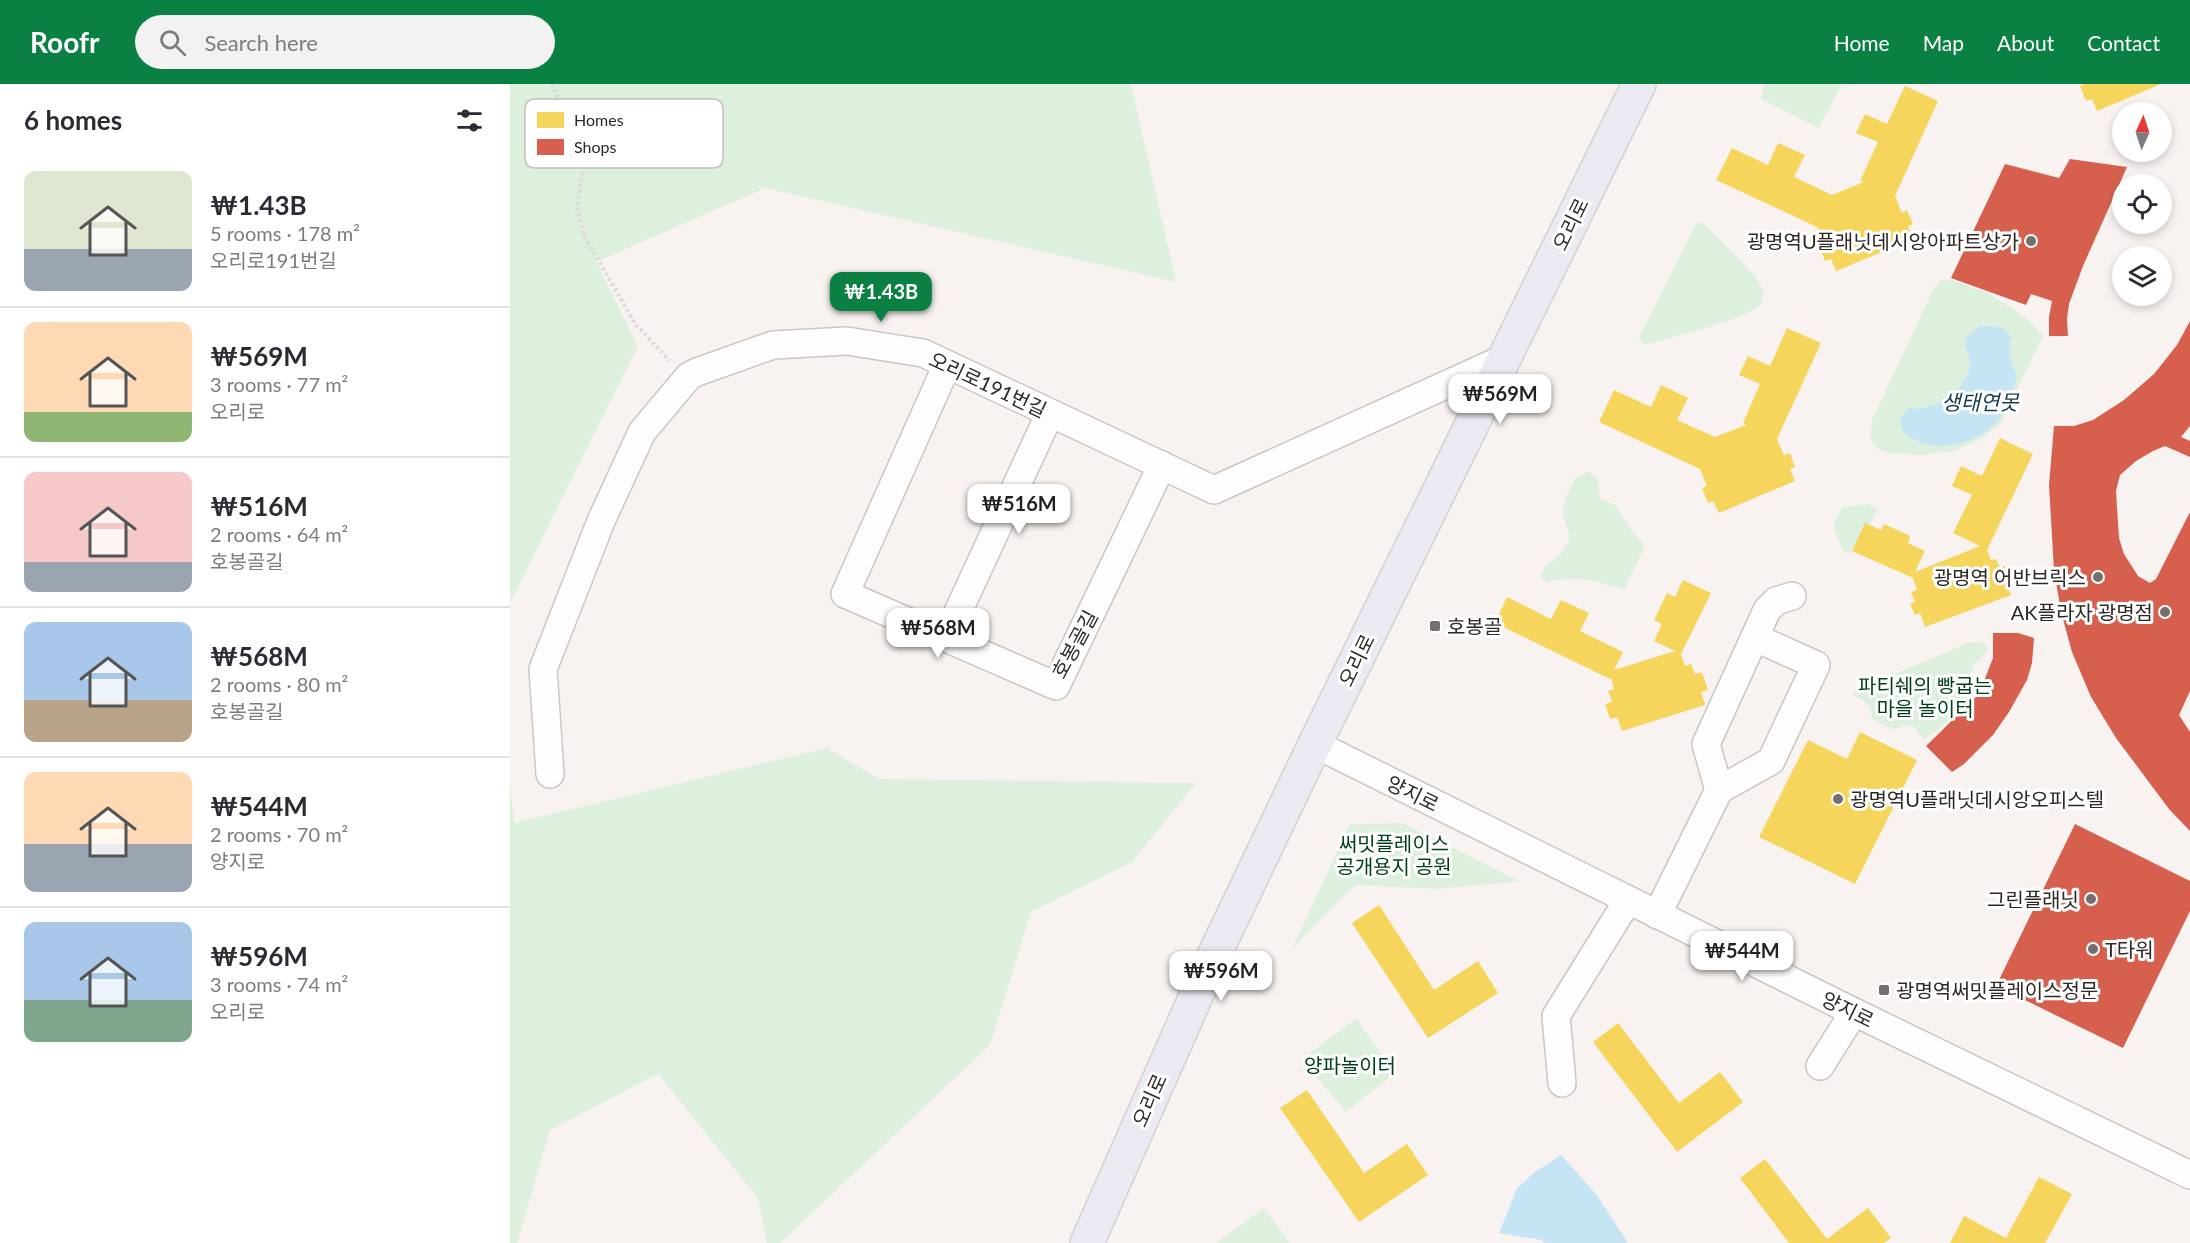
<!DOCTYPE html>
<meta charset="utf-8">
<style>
body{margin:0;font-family:Lato,"Noto Sans KR",sans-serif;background:#f2f2f3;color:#2b2b33;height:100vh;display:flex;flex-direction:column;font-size:22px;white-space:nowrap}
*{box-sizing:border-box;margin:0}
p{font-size:20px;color:#7c7c81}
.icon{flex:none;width:33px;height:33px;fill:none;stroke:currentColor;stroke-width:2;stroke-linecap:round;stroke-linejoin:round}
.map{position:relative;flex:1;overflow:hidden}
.drawer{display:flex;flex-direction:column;background:#fff;width:510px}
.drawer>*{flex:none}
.needle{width:39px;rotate:3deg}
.tools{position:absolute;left:1602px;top:18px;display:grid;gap:12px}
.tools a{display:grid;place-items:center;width:60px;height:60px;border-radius:50%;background:#fff;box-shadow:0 3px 9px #0003;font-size:30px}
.price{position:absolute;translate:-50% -51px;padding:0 14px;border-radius:12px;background:#fff;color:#222;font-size:20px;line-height:39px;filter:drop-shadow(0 2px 3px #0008)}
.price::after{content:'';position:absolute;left:50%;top:36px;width:18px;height:14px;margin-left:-9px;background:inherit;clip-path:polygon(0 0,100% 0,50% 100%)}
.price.active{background:#0b8043;color:#fff}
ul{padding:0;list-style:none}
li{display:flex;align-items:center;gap:18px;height:150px;padding:0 24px}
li+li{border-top:2px solid #e1e1e2}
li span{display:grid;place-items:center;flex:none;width:168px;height:120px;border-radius:12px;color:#555}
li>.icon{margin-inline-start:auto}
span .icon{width:72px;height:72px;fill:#fffc;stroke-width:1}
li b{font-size:26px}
h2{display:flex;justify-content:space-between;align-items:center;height:72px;padding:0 24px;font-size:26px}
header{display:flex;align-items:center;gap:36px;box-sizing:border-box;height:84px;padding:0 30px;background:#0b8043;color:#fff}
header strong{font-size:28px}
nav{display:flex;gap:33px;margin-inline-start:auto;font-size:21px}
.search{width:420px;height:54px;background:#f2f2f3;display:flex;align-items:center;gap:15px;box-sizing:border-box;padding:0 21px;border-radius:33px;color:#7c7c81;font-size:22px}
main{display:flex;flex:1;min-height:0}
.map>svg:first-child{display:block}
.green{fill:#ddefdd}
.water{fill:#c5e5f4}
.homes{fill:#f6d55c}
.shops{fill:#d6604d}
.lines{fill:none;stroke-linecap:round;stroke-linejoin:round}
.minor-casing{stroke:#cbc6c3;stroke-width:30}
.major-casing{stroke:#d3d0ce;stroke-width:36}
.path{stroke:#dcdada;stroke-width:4;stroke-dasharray:3 3;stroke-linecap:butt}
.minor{stroke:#fefdfd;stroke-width:27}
.major{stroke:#eaeaf2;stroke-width:33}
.poi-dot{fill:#756e6c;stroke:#fff;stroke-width:2}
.labels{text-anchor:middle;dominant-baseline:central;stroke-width:6;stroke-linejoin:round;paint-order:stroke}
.street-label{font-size:20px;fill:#2e2725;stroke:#fff}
.poi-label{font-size:20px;fill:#2e2725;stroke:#fff;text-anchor:end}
.park-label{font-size:20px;fill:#003f1a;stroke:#fff}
.water-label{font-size:21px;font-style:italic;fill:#153d4d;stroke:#fff}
.key{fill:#fff;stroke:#c0bebe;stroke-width:1.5}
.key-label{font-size:16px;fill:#2e2725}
</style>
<header>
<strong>Roofr</strong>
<div class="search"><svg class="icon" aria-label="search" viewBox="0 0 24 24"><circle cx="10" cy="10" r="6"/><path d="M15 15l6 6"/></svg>Search here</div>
<nav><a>Home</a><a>Map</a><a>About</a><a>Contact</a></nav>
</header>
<main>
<section class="drawer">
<h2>6 homes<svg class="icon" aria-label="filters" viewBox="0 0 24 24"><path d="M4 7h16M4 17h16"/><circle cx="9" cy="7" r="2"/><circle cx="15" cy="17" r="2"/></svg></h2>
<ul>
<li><span style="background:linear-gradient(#dfe7d0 65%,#9aa5b1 0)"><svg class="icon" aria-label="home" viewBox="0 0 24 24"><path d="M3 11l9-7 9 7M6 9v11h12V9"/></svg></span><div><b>₩1.43B</b><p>5 rooms · 178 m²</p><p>오리로191번길</p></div></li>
<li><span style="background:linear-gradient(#ffd9b3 75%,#8fb573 0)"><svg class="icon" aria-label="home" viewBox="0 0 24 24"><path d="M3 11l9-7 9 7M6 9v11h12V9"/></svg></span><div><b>₩569M</b><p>3 rooms · 77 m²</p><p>오리로</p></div></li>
<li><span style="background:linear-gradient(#f6c9c9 75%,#9aa5b1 0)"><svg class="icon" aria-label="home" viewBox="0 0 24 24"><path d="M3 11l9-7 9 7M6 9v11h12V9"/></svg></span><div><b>₩516M</b><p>2 rooms · 64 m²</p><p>호봉골길</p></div></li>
<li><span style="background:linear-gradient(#a9c7e8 65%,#b9a48a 0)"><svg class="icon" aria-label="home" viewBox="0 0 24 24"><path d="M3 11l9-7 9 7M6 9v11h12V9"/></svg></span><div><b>₩568M</b><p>2 rooms · 80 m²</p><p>호봉골길</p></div></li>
<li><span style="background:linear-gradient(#ffd9b3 60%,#9aa5b1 0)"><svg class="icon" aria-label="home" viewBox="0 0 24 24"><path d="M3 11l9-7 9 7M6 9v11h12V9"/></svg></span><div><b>₩544M</b><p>2 rooms · 70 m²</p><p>양지로</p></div></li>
<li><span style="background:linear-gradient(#a9c7e8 65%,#7fa58c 0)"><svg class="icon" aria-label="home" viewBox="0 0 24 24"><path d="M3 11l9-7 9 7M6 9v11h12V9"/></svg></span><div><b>₩596M</b><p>3 rooms · 74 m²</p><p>오리로</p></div></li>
</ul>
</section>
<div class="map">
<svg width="1680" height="1159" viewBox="0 0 1680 1159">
<rect width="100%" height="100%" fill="#f8f3f0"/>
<g class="green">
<path d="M0 0H621L666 198 255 104 86 178 128 262 0 519Z"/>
<path d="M1254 0H1332L1309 44 1251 15Z"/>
<path d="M1187 138 1193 139 1245 192 1253 206 1252 219C1240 235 1162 253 1139 260L1132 259 1129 253Z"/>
<path d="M1441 196 1478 209 1516 234 1533 252 1491 339 1469 356 1444 367 1410 371 1380 369 1367 364 1360 355 1362 336 1423 206 1430 197Z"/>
<path d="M1077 388C1094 392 1086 403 1091 416L1106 421 1118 442 1135 462 1114 506C1083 496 1070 491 1036 498L1031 493C1032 479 1052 474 1057 461 1063 448 1054 440 1053 429 1053 416 1061 404 1066 393Z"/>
<path d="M1358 420 1368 425 1360 441 1355 439 1340 470 1333 467 1323 442 1332 423Z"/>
<path d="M1460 558C1466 558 1476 558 1479 565L1463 582 1461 596 1463 611 1430 644 1413 655 1404 643 1394 641 1384 646 1362 635C1362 621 1355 616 1343 611L1345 607Z"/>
<path d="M317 664 369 695 686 699 622 778 521 828 480 961 270 1159H257L248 1114 148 990 40 1046 7 1159H0V699L4 739Z"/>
<path d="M892 739 1010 797 930 805 846 801 782 865 840 740Z"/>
<path d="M846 935 885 989 836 1028 792 975Z"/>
<path d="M754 1124 780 1159H706Z"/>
</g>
<g class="water">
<path d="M1470 242C1483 242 1492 241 1501 252 1498 266 1500 279 1507 292 1503 307 1499 322 1489 335 1475 354 1441 366 1418 361 1408 359 1401 353 1393 348L1390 335 1398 325C1405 324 1414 324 1421 322 1439 316 1461 298 1460 278 1459 270 1455 264 1455 255Z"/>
<path d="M1051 1071 1086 1110 1118 1159H1035L1032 1156 989 1149 1007 1104 1025 1088Z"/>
</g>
<g class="homes">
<path d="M1574 0H1651L1587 27 1582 15 1576 17 1570 2Z"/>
<path d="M1395 2 1428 17 1385 112 1392 129 1397 126 1403 140 1398 142 1403 155 1326 187 1321 175 1315 177 1309 162 1314 160 1307 143 1206 96 1222 64 1258 81 1268 59 1295 71 1284 93 1322 111 1354 98 1350 97 1368 58 1346 49 1355 30 1377 40Z"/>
<path d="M1277 244 1311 259 1267 355 1274 371 1280 369 1285 383 1280 385 1285 397 1209 429 1203 417 1198 419 1192 404 1197 402 1190 385 1089 338 1104 306 1141 323 1151 301 1178 314 1167 336 1205 353 1236 341 1233 339 1250 300 1229 291 1238 272 1260 282Z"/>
<path d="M1490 354 1523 370 1477 466 1481 476 1486 475 1490 484 1496 482 1500 493 1495 495 1501 511 1415 543 1410 529 1405 531 1400 520 1405 518 1401 508 1407 506 1403 494 1342 467 1355 439 1371 446 1374 440 1400 452 1398 459 1415 467 1405 488 1470 462 1443 449 1462 411 1442 402 1451 382 1472 392Z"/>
<path d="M1173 496 1201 509 1171 570 1175 582 1181 580 1185 590 1192 588 1198 606 1191 608 1195 621 1112 647 1107 633 1100 635 1095 620 1102 618 1098 607 1104 605 1101 593 1100 595 985 539 997 513 1041 535 1051 516 1079 529 1070 547 1113 568 1104 586 1165 567 1144 557 1152 540 1144 536 1157 509 1165 513Z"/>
<path d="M1350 648 1407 676 1345 800 1249 753 1298 656 1337 675Z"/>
<path d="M869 821 924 906 968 877 988 909 918 954 842 839Z"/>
<path d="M1108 939 1169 1019 1210 988 1233 1018 1167 1068 1083 958Z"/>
<path d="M797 1006 854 1089 897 1060 918 1091 849 1138 770 1024Z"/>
<path d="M1255 1075 1317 1155 1358 1124 1381 1154 1374 1159H1279L1230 1094Z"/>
<path d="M1529 1093 1562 1110 1535 1159H1440L1454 1132 1496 1154Z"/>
</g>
<g class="shops">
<path d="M1560 75 1617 83 1573 182 1559 220 1557 235 1558 252H1539V233L1542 217 1521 210 1516 221 1441 194 1495 80 1549 94Z"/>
<path d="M1680 237V342L1671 353 1680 357V373L1655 362 1643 367 1626 377 1610 391 1606 407 1609 454 1614 470 1628 492 1640 499 1646 495 1680 428V607L1669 631 1680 648V747L1659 725 1606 654 1581 613 1562 568 1551 528 1544 486 1539 401 1544 342H1564L1583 336 1614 316 1644 290 1667 261Z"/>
<path d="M1483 549H1508L1524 554 1522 579 1517 596 1499 628 1483 651 1454 680 1442 688 1416 662 1469 610 1483 574Z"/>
<path d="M1565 740 1680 797V827L1613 964 1486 902Z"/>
</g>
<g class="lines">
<defs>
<g id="minor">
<path d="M437 281 335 510 546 602 652 381"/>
<path d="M436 554 540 329"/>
<path d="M805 660 1344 928 1680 1091"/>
<path d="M40 690 33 585 91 437 132 348 179 292 187 288 263 261 337 257 413 269 704 406 993 275"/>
<path d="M1209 706 1261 677 1306 581 1246 554"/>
<path d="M1147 831 1209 706 1196 660 1257 526 1266 517 1282 512"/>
<path d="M1310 982 1344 928"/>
<path d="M1052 999 1046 932 1118 816"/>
</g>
<path id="major" d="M577 1159 701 878 805 660 1129 0"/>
</defs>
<use href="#minor" class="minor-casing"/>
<use href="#major" class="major-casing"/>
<path class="path" d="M42 0 51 22 75 67 67 124 74 152 126 241 160 277"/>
<use href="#minor" class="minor"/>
<use href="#major" class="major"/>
</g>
<g class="poi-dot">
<circle cx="1521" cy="157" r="6"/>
<circle cx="1588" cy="493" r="6"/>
<circle cx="1655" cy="528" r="6"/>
<rect x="919" y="536" width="12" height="12" rx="3"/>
<circle cx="1328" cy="715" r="6"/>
<circle cx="1581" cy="815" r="6"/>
<circle cx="1583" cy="865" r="6"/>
<rect x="1368" y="900" width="12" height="12" rx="3"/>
</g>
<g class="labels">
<g class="street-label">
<text transform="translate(1060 140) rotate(-64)">오리로</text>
<text transform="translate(478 300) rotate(25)">오리로191번길</text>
<text transform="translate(564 560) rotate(-62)">호봉골길</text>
<text transform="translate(846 576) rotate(-64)">오리로</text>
<text transform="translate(903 709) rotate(26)">양지로</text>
<text transform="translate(1338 925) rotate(26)">양지로</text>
<text transform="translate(639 1016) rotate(-66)">오리로</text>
</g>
<g class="poi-label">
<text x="1509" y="157">광명역U플래닛데시앙아파트상가</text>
<text x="1576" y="493">광명역 어반브릭스</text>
<text x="1643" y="528">AK플라자 광명점</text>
<text x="937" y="542" text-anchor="start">호봉골</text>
<text x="1340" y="715" text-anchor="start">광명역U플래닛데시앙오피스텔</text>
<text x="1569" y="815">그린플래닛</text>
<text x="1595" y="865" text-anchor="start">T타워</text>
<text x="1386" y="906" text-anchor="start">광명역써밋플레이스정문</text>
</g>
<g class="park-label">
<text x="1415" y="601">파티쉐의 빵굽는<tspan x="1415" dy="23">마을 놀이터</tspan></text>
<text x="884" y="759">써밋플레이스<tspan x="884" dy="23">공개용지 공원</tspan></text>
<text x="840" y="981">양파놀이터</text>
</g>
<g class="water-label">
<text x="1470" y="317">생태연못</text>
</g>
</g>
<rect x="15" y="15" width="198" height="69" rx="9" class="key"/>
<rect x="27" y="28" width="27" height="16" fill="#f6d55c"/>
<rect x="27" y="55" width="27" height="16" fill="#d6604d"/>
<g class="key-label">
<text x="64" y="42">Homes</text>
<text x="64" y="69">Shops</text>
</g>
</svg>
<div class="tools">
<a><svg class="needle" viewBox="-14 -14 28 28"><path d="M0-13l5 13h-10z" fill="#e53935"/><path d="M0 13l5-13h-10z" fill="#7c7c81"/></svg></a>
<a><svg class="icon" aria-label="locate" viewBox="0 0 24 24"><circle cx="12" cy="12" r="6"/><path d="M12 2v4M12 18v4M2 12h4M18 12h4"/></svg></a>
<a><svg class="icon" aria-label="layers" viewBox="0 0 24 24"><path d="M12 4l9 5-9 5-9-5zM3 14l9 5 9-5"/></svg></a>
</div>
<b class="price active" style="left:371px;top:239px">₩1.43B</b>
<b class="price" style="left:990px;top:341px">₩569M</b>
<b class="price" style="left:509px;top:451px">₩516M</b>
<b class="price" style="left:428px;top:575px">₩568M</b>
<b class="price" style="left:1232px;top:898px">₩544M</b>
<b class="price" style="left:711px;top:918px">₩596M</b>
</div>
</main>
